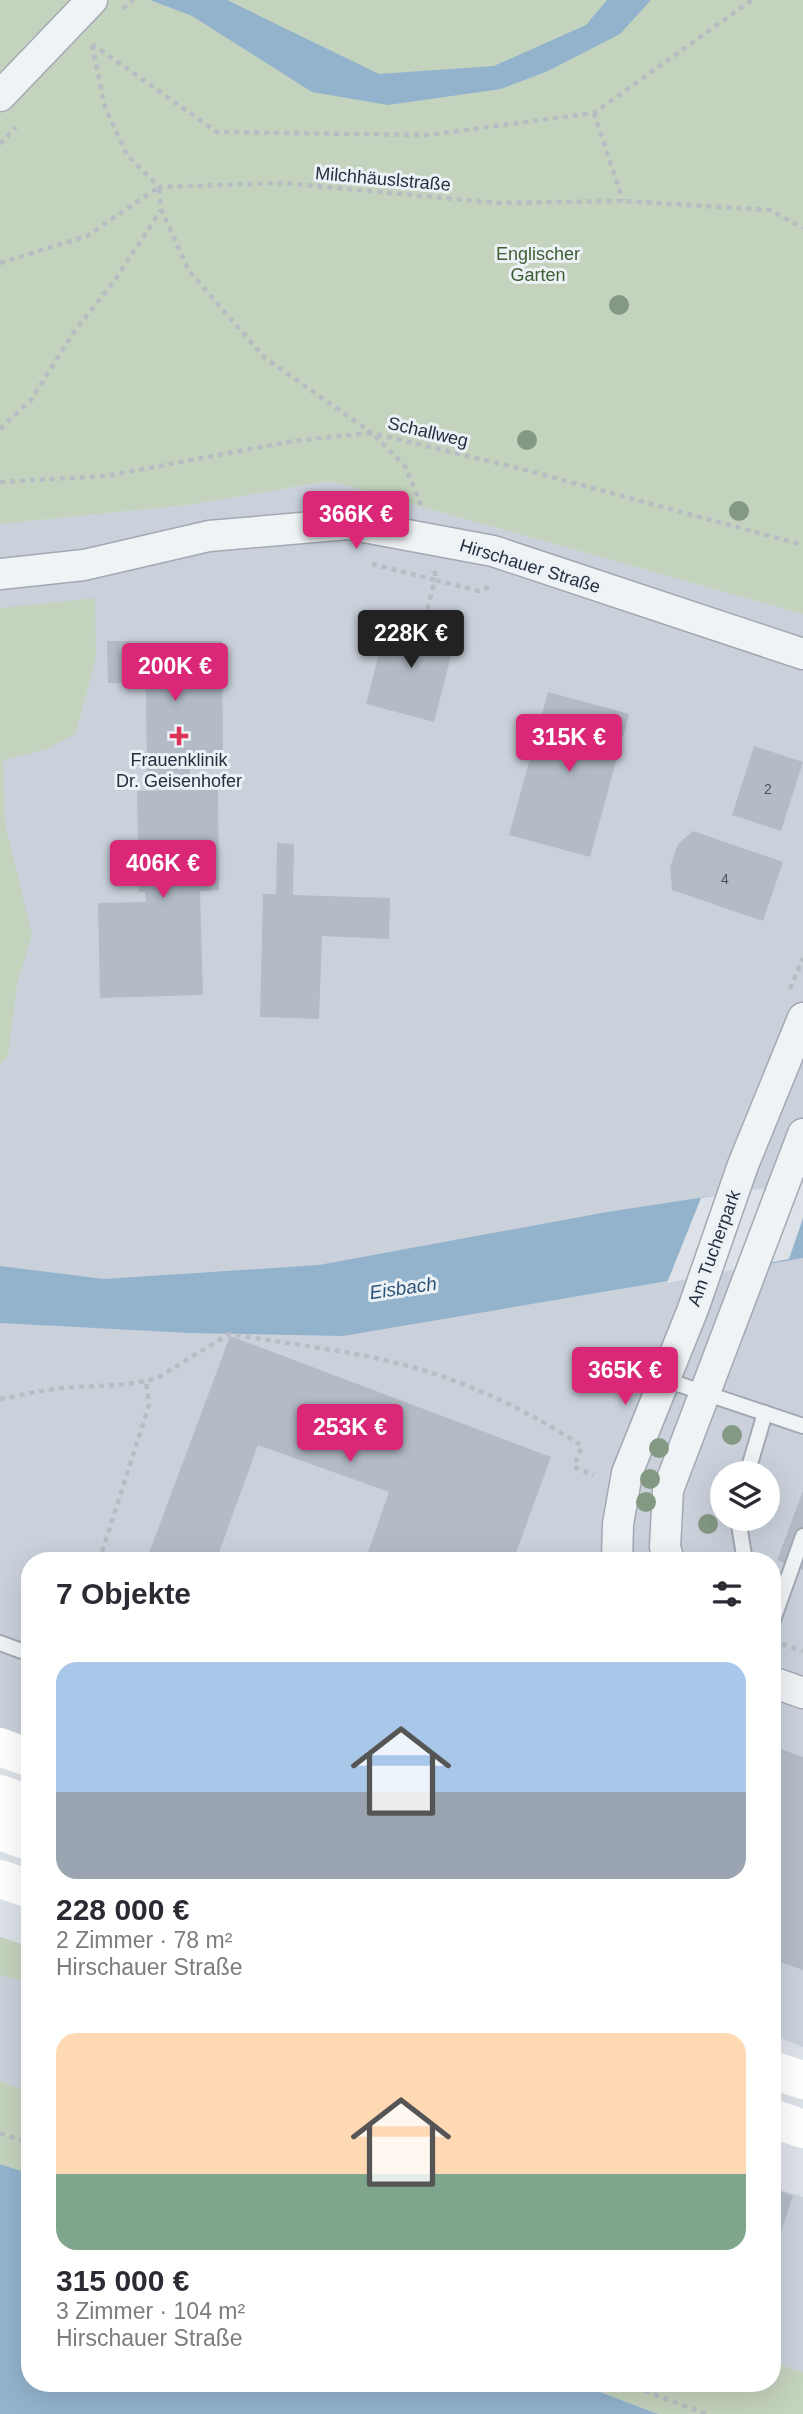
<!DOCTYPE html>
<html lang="de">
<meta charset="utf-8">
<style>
body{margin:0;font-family:Helvetica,sans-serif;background:#f2f2f3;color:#2b2b33;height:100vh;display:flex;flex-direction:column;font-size:26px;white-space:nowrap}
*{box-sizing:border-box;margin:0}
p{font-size:23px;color:#7c7c81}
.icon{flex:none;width:38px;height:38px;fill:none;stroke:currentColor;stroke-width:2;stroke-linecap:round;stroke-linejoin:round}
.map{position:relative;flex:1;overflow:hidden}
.panel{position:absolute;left:21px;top:1552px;width:760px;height:840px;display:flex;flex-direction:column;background:#fff;border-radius:28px;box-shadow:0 7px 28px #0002}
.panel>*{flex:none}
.buttons{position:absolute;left:710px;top:1461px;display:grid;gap:14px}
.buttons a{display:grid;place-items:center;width:70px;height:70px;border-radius:50%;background:#fff;box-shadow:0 7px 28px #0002;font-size:35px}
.price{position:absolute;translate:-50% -60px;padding:0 16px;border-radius:7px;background:#db2777;color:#fff;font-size:23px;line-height:46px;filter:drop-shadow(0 2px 4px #0008)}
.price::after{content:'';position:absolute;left:50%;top:42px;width:21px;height:16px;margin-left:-10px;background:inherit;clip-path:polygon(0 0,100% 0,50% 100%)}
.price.on{background:#222;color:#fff}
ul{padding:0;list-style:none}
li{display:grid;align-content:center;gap:14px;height:371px;padding:0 35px}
li span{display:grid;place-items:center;height:217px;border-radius:21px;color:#555}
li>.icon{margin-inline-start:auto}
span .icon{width:126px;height:126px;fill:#fffc;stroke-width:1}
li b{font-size:30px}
h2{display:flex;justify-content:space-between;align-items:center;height:84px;padding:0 35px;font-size:30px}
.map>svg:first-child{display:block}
.built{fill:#cad1db;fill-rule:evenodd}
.green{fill:#c4d3bd}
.water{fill:#93b3cd}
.pier{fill:#dde2e8}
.building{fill:#b3bcc6}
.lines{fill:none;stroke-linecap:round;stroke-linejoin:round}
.service-casing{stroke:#a2a9b2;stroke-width:18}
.minor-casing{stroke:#a2a9b2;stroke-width:33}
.path{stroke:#b7bdc3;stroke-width:4.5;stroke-dasharray:5 5;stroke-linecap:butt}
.service{stroke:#f0f3f6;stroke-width:14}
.minor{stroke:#f0f3f6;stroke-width:30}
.secondary{stroke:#fff;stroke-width:38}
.tree{fill:#849983}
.poi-dot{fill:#dc3359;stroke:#ecf1f6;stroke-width:2.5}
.labels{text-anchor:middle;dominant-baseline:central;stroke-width:6;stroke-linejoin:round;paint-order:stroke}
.number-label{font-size:14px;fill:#485462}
.street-label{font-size:18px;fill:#253140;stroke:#ecf1f6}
.park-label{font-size:18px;fill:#3c5e31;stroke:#ecf1f6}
.poi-label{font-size:18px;fill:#253140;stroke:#ecf1f6}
.water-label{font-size:19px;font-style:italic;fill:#2b5378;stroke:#ecf1f6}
</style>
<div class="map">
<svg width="803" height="2414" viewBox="0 0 803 2414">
<rect width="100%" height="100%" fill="#dde2e8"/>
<g class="built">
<path d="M330 481 803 614V2047L772 2035V1561H30V1739L0 1728V524L187 505ZM723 1474H768V1519H723Z"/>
<path d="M0 1937 30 1947V2107L0 2096Z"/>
<path d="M772 2187 803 2197V2372L772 2363Z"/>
</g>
<g class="green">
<path d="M0 0H803V614L330 481 187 505 0 524Z"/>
<path d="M95 598 96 657 76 733 48 749 3 760 5 824 32 935 17 984 8 1056 0 1065V608Z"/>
<path d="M0 1937 30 1947V1983L0 1975Z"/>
<path d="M0 2081 30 2092V2174L0 2164Z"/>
<path d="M772 2363 803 2372V2414H658L579 2384H772Z"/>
</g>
<g class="water">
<path d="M150 0H227L379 74 494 66 586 25 607 0H651L620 34 546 72 501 89 388 105 312 92 192 16Z"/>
<path d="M803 1182V1258L343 1336 190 1333 0 1323V1266L104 1279 319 1265 607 1212Z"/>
<path d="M0 2164 30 2174V2384H579L658 2414H0Z"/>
</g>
<path class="pier" d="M803 1182V1218L789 1259 667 1283 701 1198Z"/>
<g class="building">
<path d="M388 619 456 637 434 722 366 704Z"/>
<path d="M107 641H222L223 761 190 762V789H147L146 684 108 683Z"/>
<path d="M548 692 629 714 590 857 509 835Z"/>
<path d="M754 746 803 762 781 831 732 815Z"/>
<path d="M218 789 219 890 200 891 203 995 100 998 98 903 146 902 145 892H139L137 791Z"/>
<path d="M693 831 783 862 763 921 672 890 670 867 678 844Z"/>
<path d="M277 843 294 844 293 895 390 898 389 939 322 936 319 1019 260 1017 263 894H276Z"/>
<path d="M230 1336 551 1457 513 1561H365L389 1492 258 1445 216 1561H146Z"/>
<path d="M803 1491V1570L777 1560Z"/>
<path d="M772 1746 803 1757V1970L772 1959Z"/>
<path d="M772 2188 793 2196 772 2258Z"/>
</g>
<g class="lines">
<defs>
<g id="service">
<path d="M663 1379 803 1426"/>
<path d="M747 1474 765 1413"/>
<path d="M738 1519 745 1561"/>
<path d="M772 1623 803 1536"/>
<path d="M0 1643 30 1654"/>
</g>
<g id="minor">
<path d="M0 96 92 0"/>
<path d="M0 574 84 565 209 536 348 524 493 551 803 654"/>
<path d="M617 1561 618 1524 627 1473 693 1309 743 1165 803 1018"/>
<path d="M669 1561 665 1547 668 1490 803 1134"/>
<path d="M772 1682 803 1693"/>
</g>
</defs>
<use href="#service" class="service-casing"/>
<use href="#minor" class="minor-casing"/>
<g class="path">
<path d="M123 9 133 0"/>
<path d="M92 44 217 132 428 135 594 113 752 0"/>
<path d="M92 45 105 107 127 155 159 187 283 183 498 203 623 201 770 210 803 228"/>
<path d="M594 113 623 201"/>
<path d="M0 144 16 127"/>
<path d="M0 263 87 236 159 187 161 209 189 271 265 358 372 433 526 470 803 545"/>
<path d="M0 429 31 400 74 332 115 280 161 210"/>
<path d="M0 482 106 476 293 441 372 433 405 466 421 505"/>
<path d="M372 564 435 580 422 628"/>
<path d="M435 571V580L479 591 492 586"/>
<path d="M790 989 803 958"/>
<path d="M0 1399C18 1396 36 1391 55 1389 90 1384 124 1389 159 1377L229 1334C283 1343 339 1349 392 1362 458 1377 526 1409 582 1446L574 1467 594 1475"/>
<path d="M103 1561 101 1555 149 1405 146 1382"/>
<path d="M782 1644 803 1651"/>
<path d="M0 2133 30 2144"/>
<path d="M626 2384 707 2414"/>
</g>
<use href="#service" class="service"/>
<use href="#minor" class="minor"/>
<g class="secondary">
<path d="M0 1747 30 1758"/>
<path d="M0 1794 30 1805"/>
<path d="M0 1831 30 1842"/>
<path d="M0 1879 30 1889"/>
<path d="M772 2070 803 2080"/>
<path d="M772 2118 803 2129"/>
</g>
</g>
<g class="tree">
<circle cx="619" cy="305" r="10"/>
<circle cx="527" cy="440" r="10"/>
<circle cx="739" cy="511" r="10"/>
<circle cx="732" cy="1435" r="10"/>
<circle cx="659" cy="1448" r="10"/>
<circle cx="650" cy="1479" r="10"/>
<circle cx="646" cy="1502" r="10"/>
<circle cx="708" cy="1524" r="10"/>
</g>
<path class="poi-dot" d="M175.5 725.5h7v7h7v7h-7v7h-7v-7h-7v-7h7z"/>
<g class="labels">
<g class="number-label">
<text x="768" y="789">2</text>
<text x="725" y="879">4</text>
</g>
<g class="street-label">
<text transform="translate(383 179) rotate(5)">Milchhäuslstraße</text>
<text transform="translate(428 432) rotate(13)">Schallweg</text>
<text transform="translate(530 566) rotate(17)">Hirschauer Straße</text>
<text transform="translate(714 1248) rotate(-70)">Am Tucherpark</text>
</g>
<g class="park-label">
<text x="538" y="254">Englischer<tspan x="538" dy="21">Garten</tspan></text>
</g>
<g class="poi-label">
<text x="179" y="760">Frauenklinik<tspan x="179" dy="21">Dr. Geisenhofer</tspan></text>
</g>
<g class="water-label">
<text transform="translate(403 1288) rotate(-8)">Eisbach</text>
</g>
</g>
</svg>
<div class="buttons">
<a><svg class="icon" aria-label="layers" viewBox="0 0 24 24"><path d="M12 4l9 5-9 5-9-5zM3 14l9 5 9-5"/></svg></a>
</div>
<b class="price" style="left:356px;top:551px">366K €</b>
<b class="price on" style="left:411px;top:670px">228K €</b>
<b class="price" style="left:175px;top:703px">200K €</b>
<b class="price" style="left:569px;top:774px">315K €</b>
<b class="price" style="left:163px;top:900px">406K €</b>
<b class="price" style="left:625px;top:1407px">365K €</b>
<b class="price" style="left:350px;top:1464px">253K €</b>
<section class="panel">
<h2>7 Objekte<svg class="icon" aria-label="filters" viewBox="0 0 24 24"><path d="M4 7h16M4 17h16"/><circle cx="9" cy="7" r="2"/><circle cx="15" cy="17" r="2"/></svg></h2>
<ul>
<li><span style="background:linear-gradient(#a9c7e8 60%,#9aa5b1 0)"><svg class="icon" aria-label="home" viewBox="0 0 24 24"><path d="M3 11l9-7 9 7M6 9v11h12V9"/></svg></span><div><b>228 000 €</b><p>2 Zimmer · 78 m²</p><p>Hirschauer Straße</p></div></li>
<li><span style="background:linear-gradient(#ffd9b3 65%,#7fa58c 0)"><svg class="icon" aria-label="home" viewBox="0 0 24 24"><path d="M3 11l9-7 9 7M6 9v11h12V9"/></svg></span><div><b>315 000 €</b><p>3 Zimmer · 104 m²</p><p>Hirschauer Straße</p></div></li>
</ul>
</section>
</div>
